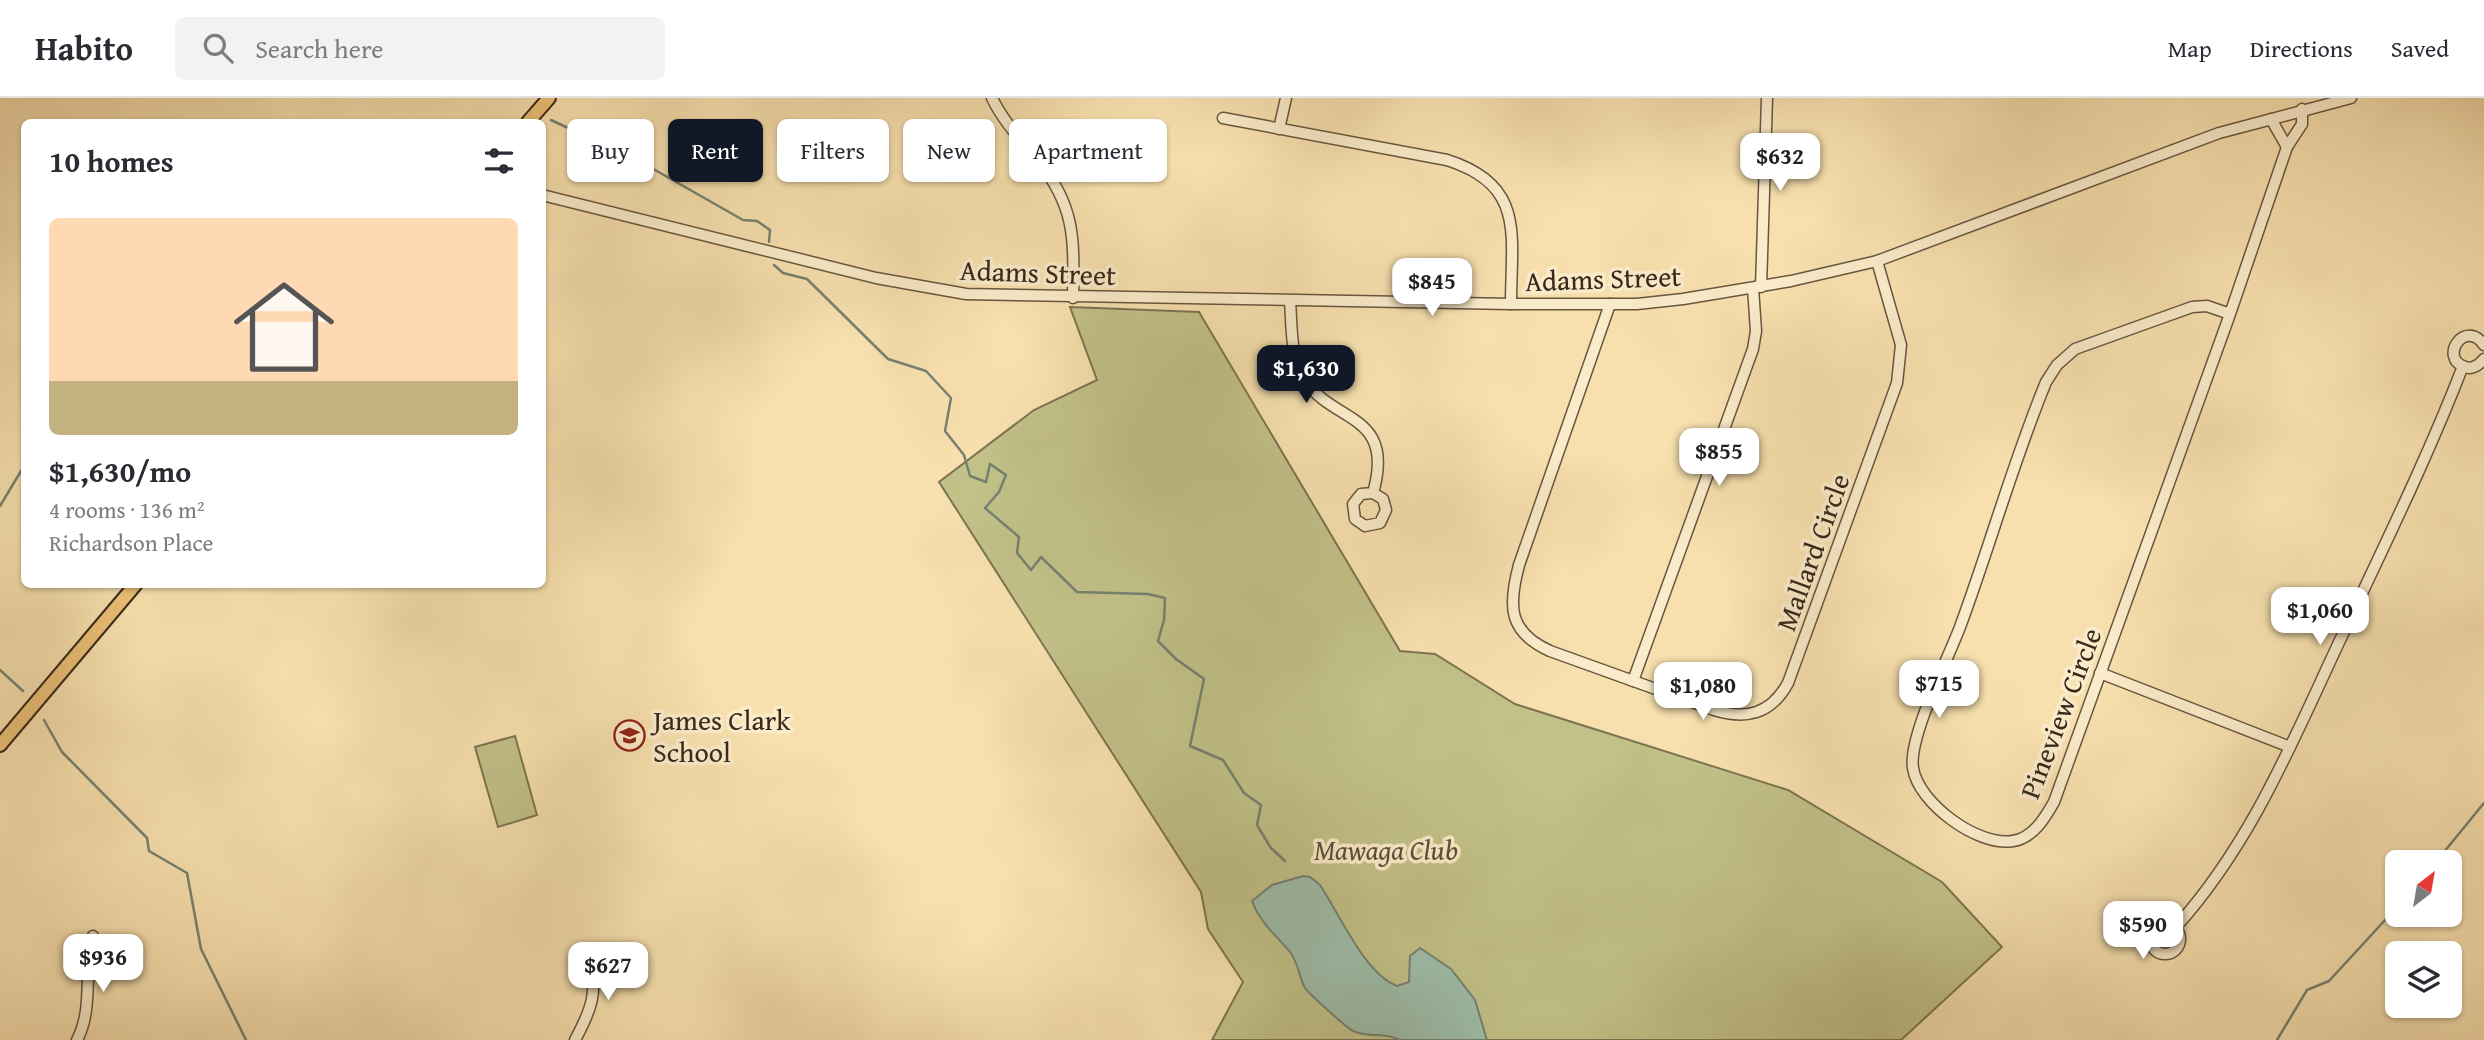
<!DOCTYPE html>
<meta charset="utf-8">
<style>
body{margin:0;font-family:"Gentium Book Plus",serif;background:#f2f2f3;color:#2b2b33;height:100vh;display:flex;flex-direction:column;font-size:26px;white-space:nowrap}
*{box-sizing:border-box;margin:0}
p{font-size:23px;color:#7c7c81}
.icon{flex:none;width:38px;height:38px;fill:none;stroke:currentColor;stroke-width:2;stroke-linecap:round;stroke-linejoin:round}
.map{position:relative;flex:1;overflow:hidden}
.sheet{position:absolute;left:21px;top:21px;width:525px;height:469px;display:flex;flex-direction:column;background:#fff;border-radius:10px;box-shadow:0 2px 5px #0004}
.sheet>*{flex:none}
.hud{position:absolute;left:567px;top:21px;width:665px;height:63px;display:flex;gap:14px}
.needle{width:46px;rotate:31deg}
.buttons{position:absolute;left:2385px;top:752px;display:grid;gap:14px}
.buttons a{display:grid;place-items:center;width:77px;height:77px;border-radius:10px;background:#fff;box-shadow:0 2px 5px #0004;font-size:35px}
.price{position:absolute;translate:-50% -60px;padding:0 16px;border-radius:14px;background:#fff;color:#222;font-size:23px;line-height:46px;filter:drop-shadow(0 2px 4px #0008)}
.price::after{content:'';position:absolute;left:50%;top:42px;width:21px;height:16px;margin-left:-10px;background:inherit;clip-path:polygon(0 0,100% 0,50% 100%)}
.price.active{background:#111827;color:#fff}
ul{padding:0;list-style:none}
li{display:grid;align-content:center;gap:14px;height:371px;padding:0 28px}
li span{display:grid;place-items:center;height:217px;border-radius:10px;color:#555}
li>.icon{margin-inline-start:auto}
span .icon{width:126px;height:126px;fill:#fffc;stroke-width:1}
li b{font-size:30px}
h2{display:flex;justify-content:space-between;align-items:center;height:84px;padding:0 28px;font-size:30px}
.chip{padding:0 24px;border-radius:10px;background:#fff;box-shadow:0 2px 5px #0004;font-size:24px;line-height:63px}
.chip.active{background:#111827;color:#fff}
header{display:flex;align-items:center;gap:42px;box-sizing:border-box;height:98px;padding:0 35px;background:#fff;border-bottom:2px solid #e1e1e2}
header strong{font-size:33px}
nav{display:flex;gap:38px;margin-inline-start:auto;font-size:24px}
.search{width:490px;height:63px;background:#f2f2f3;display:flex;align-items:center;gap:18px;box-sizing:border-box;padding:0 24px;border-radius:10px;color:#7c7c81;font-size:26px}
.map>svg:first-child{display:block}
.green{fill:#c1c188;stroke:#7c7451;stroke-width:2}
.water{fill:#9dbdaa;stroke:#758170;stroke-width:2}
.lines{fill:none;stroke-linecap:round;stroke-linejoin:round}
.stream{stroke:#758170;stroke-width:2.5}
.minor-casing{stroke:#68563f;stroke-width:13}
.major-casing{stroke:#38281a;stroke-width:16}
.minor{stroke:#faebca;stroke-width:10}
.major{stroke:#ecc077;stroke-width:12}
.labels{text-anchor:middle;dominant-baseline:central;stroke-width:7;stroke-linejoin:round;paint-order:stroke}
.street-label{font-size:28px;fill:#38281a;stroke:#faebca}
.poi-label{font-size:28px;fill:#38281a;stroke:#faebca;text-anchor:start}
.park-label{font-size:28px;font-style:italic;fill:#5a4e36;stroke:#faebca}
</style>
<header>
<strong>Habito</strong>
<div class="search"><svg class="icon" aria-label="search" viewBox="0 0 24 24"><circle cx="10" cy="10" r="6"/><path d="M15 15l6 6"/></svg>Search here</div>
<nav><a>Map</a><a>Directions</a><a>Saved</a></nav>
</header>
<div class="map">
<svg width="2484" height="942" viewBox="0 0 2484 942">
<rect width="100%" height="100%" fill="#f7e0ae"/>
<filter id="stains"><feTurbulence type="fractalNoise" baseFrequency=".00286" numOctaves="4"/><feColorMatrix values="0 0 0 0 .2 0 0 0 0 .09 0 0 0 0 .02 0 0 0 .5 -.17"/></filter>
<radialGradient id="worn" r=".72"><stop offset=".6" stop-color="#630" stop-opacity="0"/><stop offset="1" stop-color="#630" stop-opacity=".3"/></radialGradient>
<g class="green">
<path d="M1070 209 1199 214 1400 553 1435 556 1515 606 1788 692 1942 784 2002 849 1901 942H1212L1243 884 1208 831 1201 794 939 384 1034 312 1097 282Z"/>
<path d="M515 638 537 717 498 729 475 649Z"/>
</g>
<path class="water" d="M1303 778 1310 779 1320 787C1340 817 1365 876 1397 888L1409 884 1410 858 1420 850 1451 871 1475 902 1487 942H1400C1386 934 1368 940 1353 933 1347 930 1308 895 1305 890 1299 879 1298 864 1290 854 1276 837 1260 825 1252 803L1272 787Z"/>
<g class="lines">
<g class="stream">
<path d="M551 22 641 64 743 122 757 123 770 132 769 144"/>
<path d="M774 167 783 175 807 181 888 261 926 273 951 300 945 333 964 357 970 378 986 384 990 366 1006 377 999 394 985 410 1019 439 1017 455 1031 472 1041 459 1077 494 1148 496 1165 500 1164 522 1158 543 1176 561 1204 581 1190 648 1223 662 1244 695 1261 707 1257 727 1271 750 1285 763"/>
<path d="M0 408 24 368"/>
<path d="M0 572 23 593"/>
<path d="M44 622 62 654 147 740 149 753 187 775 201 851 246 942"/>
<path d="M2435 765 2484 705"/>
<path d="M2277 942 2307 892 2329 883 2398 808"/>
</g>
<defs>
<g id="minor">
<path d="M992 0C1003 23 1021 42 1037 61 1076 109 1074 141 1073 200"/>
<path d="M1223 20 1447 62C1526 87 1511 137 1511 206"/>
<path d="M2271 21 2287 49"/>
<path d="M1279 31 1286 0"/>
<path d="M542 97 876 180 966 196 1511 206H1637L1683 201 1791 183 1877 163 2219 35 2351 0"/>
<path d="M1761 189 1767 0"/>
<path d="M1290 203C1292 229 1290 259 1305 282 1333 326 1396 314 1373 395L1383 401 1386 412 1380 425 1365 428 1355 421 1353 406 1361 396 1373 395"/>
<path d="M1610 206 1519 467C1508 508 1508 534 1550 553L1714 612C1747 622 1771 616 1788 585L1897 285 1901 247 1877 163"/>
<path d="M2230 216 2054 704C2045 720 2033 740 2013 743 1978 749 1918 705 1913 670 1908 640 1948 561 1960 529 1990 448 2013 364 2046 284L2057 267 2075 251 2192 209 2207 208 2230 216 2287 49 2302 26V11"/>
<path d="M2484 247C2465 220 2438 260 2465 269 2473 272 2479 267 2484 261"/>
<path d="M2100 575 2290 649"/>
<path d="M1633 583 1753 251 1756 233 1753 190"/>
<circle cx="2165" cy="841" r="15"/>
<path d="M2175 830C2252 745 2293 642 2341 540 2383 450 2427 361 2463 268"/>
<path d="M77 942C94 910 83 872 93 838"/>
<path d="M575 942C589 916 601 891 587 862"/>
</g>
<g id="major">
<path d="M528 24 549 0"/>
<path d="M0 647 136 486"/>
</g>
</defs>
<use href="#minor" class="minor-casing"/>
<use href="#major" class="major-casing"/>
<use href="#minor" class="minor"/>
<use href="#major" class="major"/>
</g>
<defs>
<symbol id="school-ring" viewBox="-11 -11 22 22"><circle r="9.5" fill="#faebca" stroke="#8f2418" stroke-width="1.5"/><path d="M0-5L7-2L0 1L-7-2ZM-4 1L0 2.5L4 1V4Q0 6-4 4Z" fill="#8f2418"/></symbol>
</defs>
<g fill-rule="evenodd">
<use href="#school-ring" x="612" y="620" width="35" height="35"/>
</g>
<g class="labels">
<g class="street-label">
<text transform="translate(1038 174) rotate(2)">Adams Street</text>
<text transform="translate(1603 180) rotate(-2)">Adams Street</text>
<text transform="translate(1812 454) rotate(-70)">Mallard Circle</text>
<text transform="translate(2060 615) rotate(-69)">Pineview Circle</text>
</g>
<g class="poi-label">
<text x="653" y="621">James Clark<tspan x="653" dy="32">School</tspan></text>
</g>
<g class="park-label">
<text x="1386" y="751">Mawaga Club</text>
</g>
</g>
<rect width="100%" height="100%" filter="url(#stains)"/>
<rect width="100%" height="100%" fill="url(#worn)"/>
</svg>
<div class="buttons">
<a><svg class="needle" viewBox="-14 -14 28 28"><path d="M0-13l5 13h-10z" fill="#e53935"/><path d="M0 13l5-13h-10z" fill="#7c7c81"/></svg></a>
<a><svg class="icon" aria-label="layers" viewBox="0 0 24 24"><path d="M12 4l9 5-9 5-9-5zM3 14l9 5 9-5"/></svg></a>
</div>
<b class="price" style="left:1780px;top:95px">$632</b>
<b class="price" style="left:1432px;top:220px">$845</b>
<b class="price active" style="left:1306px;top:307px">$1,630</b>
<b class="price" style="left:1719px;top:390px">$855</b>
<b class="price" style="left:2320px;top:549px">$1,060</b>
<b class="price" style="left:1939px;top:622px">$715</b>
<b class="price" style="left:1703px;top:624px">$1,080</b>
<b class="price" style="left:2143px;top:863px">$590</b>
<b class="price" style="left:103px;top:896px">$936</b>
<b class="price" style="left:608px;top:904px">$627</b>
<div class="hud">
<a class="chip">Buy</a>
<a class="chip active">Rent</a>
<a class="chip">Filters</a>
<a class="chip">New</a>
<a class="chip">Apartment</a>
</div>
<section class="sheet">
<h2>10 homes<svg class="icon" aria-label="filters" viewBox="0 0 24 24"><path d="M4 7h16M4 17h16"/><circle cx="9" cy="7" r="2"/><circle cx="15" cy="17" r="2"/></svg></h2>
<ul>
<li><span style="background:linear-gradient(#ffd9b3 75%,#c2b280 0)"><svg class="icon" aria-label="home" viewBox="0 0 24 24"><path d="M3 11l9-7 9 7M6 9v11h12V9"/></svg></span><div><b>$1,630/mo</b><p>4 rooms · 136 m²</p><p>Richardson Place</p></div></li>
</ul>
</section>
</div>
